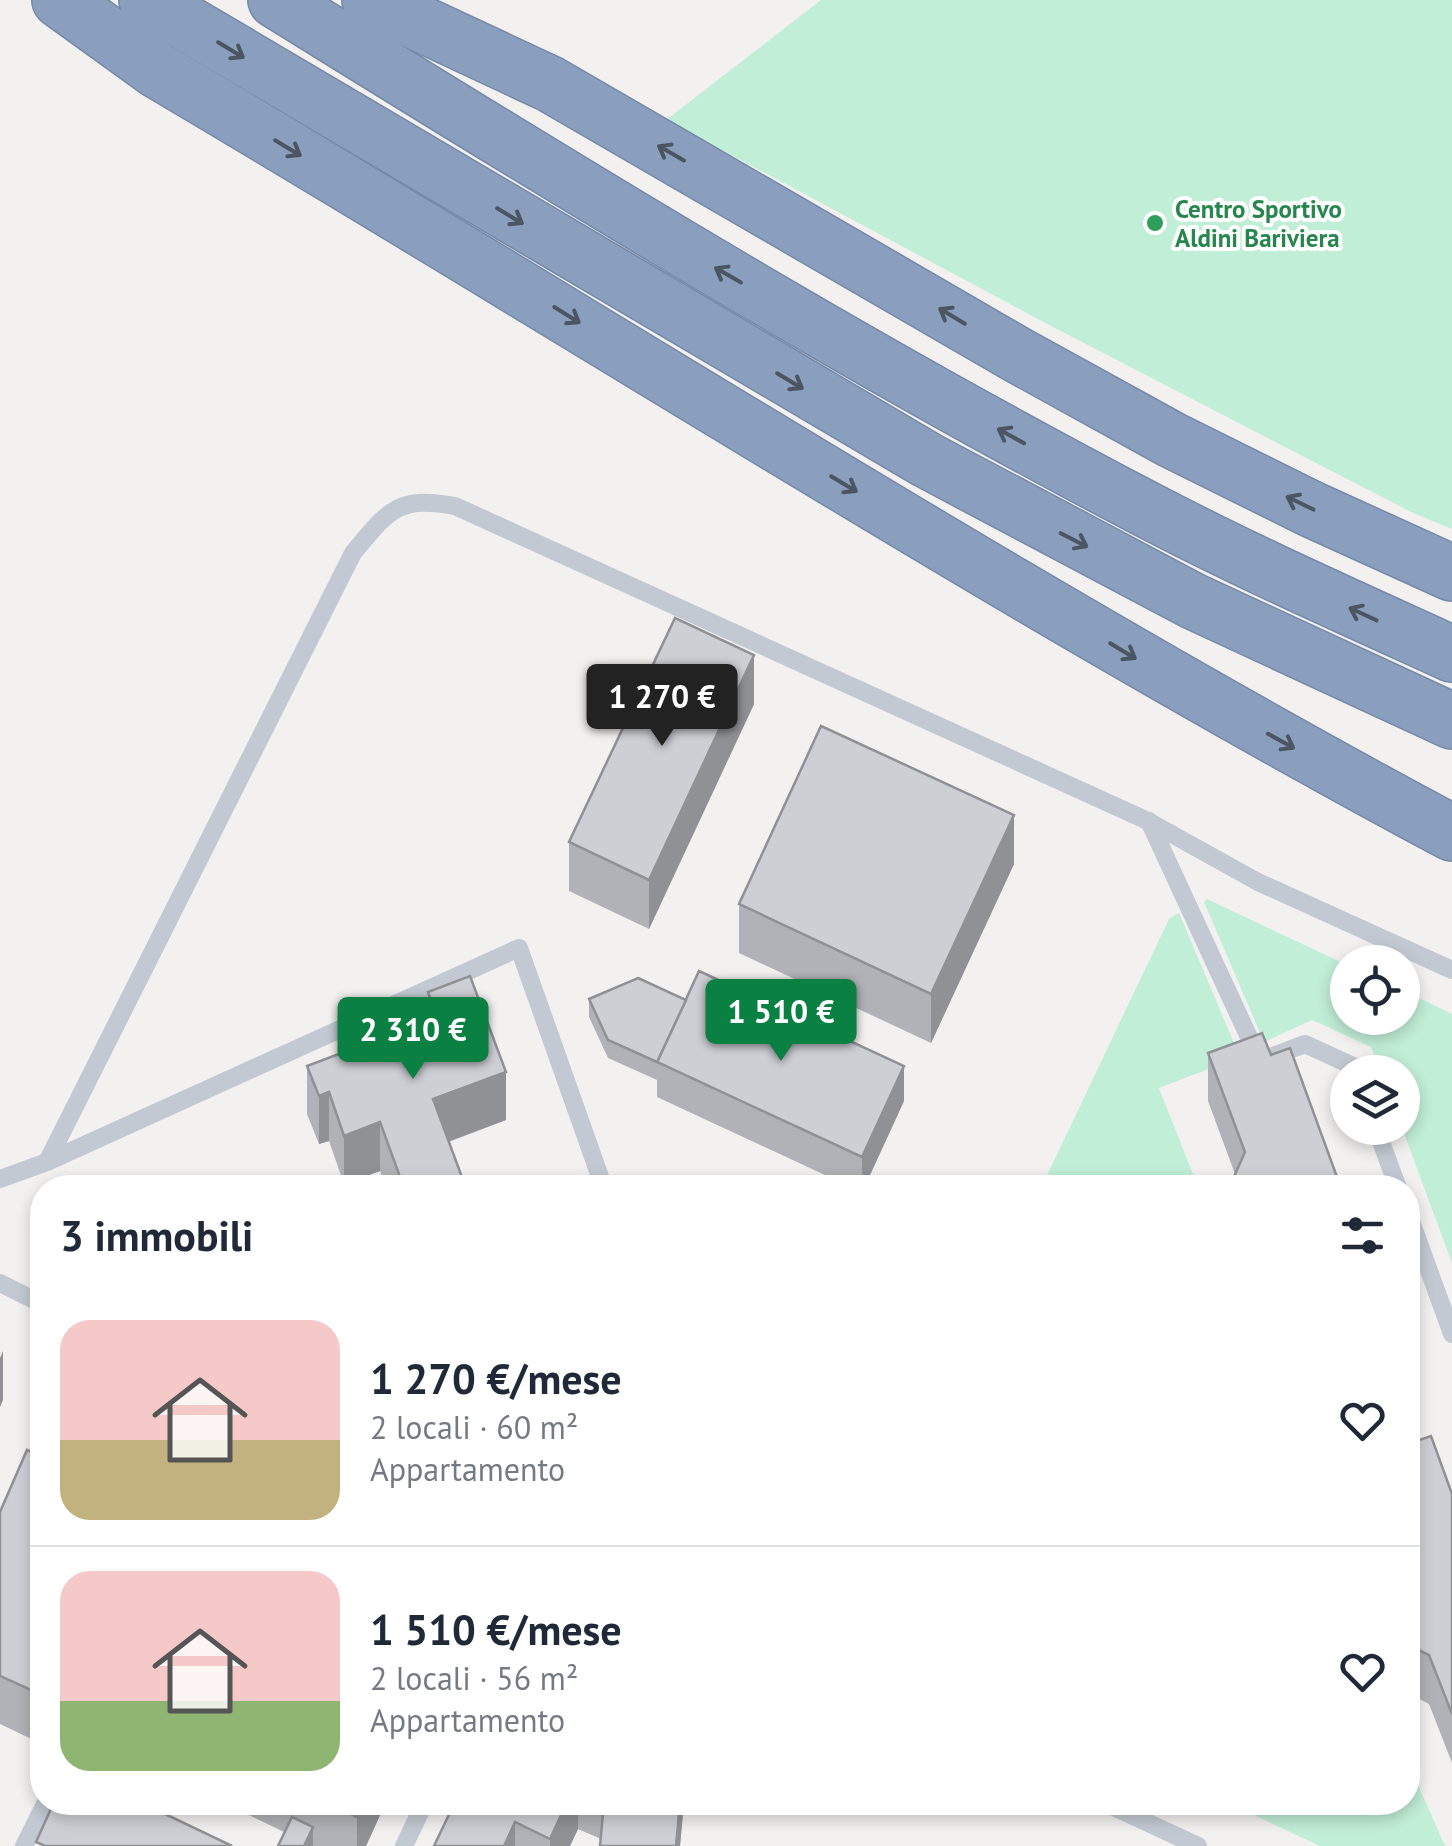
<!DOCTYPE html>
<html lang="it">
<meta charset="utf-8">
<style>
body{margin:0;font-family:"PT Sans",sans-serif;background:#f2f2f3;color:#1f2937;height:100vh;display:flex;flex-direction:column;font-size:38px;white-space:nowrap}
*{box-sizing:border-box;margin:0}
p{font-size:32px;color:#747a83}
.icon{flex:none;width:55px;height:55px;fill:none;stroke:currentColor;stroke-width:2;stroke-linecap:round;stroke-linejoin:round}
.map{position:relative;flex:1;overflow:hidden}
.panel{position:absolute;left:30px;top:1175px;width:1390px;height:640px;display:flex;flex-direction:column;background:#fff;border-radius:40px;box-shadow:0 5px 15px #0003}
.panel>*{flex:none}
.fabs{position:absolute;left:1330px;top:945px;display:grid;gap:20px}
.fabs a{display:grid;place-items:center;width:90px;height:90px;border-radius:50%;background:#fff;box-shadow:0 5px 15px #0003;font-size:50px}
.price{position:absolute;translate:-50% -85px;padding:0 22px;border-radius:10px;background:#0b8043;color:#fff;font-size:32px;line-height:65px;filter:drop-shadow(0 2px 5px #0008)}
.price::after{content:'';position:absolute;left:50%;top:60px;width:30px;height:22px;margin-left:-15px;background:inherit;clip-path:polygon(0 0,100% 0,50% 100%)}
.price.current{background:#222;color:#fff}
ul{padding:0;list-style:none}
li{display:flex;align-items:center;gap:30px;height:250px;padding:0 30px}
li+li{border-top:2px solid #e0e1e3}
li span{display:grid;place-items:center;flex:none;width:280px;height:200px;border-radius:30px;color:#555}
li>.icon{margin-inline-start:auto}
span .icon{width:120px;height:120px;fill:#fffc;stroke-width:1}
li b{font-size:42px}
h2{display:flex;justify-content:space-between;align-items:center;height:120px;padding:0 30px;font-size:42px}
.map>svg:first-child{display:block}
.green{fill:#c1eed7}
.lines{fill:none;stroke-linecap:round;stroke-linejoin:round}
.highway-casing{stroke:#7589a9;stroke-width:58}
.lane{stroke:#c2c9d2;stroke-width:18}
.highway{stroke:#8a9ebd;stroke-width:55}
.wall{fill:#b1b2b7}
.shaded-wall{fill:#909195}
.building{fill:#cecfd5;stroke:#909195;stroke-width:2.5}
.oneway{stroke:#4c5662}
.leisure-dot{fill:#2e9e5b;stroke:#fff;stroke-width:4}
.labels{text-anchor:middle;dominant-baseline:central;stroke-width:8;stroke-linejoin:round;paint-order:stroke}
.leisure-label{font-size:25px;font-weight:bold;fill:#27864d;stroke:#fff;text-anchor:start}
</style>
<div class="map">
<svg width="1452" height="1846" viewBox="0 0 1452 1846">
<rect width="100%" height="100%" fill="#f3f1f0"/>
<g class="green">
<path d="M821 0H1452V529L1413 513 1051 326 666 120Z"/>
<path d="M1207 899 1347 965 1348 1018H1402L1403 990 1452 1014V1263L1402 1128V1072H1381L1371 1047 1312 1020 1264 1042 1204 902Z"/>
<path d="M1179 913 1240 1057 1159 1088 1198 1187 1041 1188 1169 919Z"/>
<path d="M1408 1762 1445 1846H1320L1228 1803 1408 1802Z"/>
</g>
<g class="lines">
<defs>
<g id="highway">
<path d="M60 0 157 70C589 325 1010 597 1452 833"/>
<path d="M147 0 927 460 1193 601 1452 721"/>
<path d="M276 0C561 177 847 353 1144 508 1245 561 1349 607 1452 654"/>
<path d="M370 0 550 84 1016 354 1172 440 1311 509 1452 573"/>
</g>
</defs>
<use href="#highway" class="highway-casing"/>
<g class="lane">
<path d="M1149 821 1260 1061 1305 1044 1353 1066 1356 1072"/>
<path d="M1376 1128 1398 1188"/>
<path d="M47 1162 353 553C388 511 398 495 455 506L1148 821 1258 882 1452 970"/>
<path d="M0 1179 47 1162 519 948 604 1188"/>
<path d="M1408 1213 1452 1334"/>
<path d="M0 1283 42 1304"/>
<path d="M1103 1802 1198 1846"/>
<path d="M24 1846 46 1802"/>
<path d="M404 1846 425 1802"/>
</g>
<use href="#highway" class="highway"/>
</g>
<g class="wall">
<path d="M754 704 649 929 569 891V842Z"/>
<path d="M1014 864 931 1043 739 953V904Z"/>
<path d="M428 992 506 1120 449 1142 466 1188H386L380 1171 344 1184 329 1141 319 1144 307 1114V1066L343 1052V1039L412 1031 428 1025Z"/>
<path d="M589 999 904 1101 864 1188H853L657 1097V1080L608 1058 589 1017Z"/>
<path d="M1208 1053 1271 1055 1341 1188 1235 1174 1208 1101Z"/>
<path d="M1408 1410 1409 1436 1411 1443 1452 1494V1763L1429 1704 1408 1693Z"/>
<path d="M42 1457V1744L0 1724V1512Z"/>
<path d="M222 1802H386L366 1846H278L284 1832Z"/>
<path d="M451 1802H684L680 1846 601 1839 578 1829 570 1846H434L451 1812Z"/>
</g>
<g class="shaded-wall">
<path d="M754 655V704L649 929V880Z"/>
<path d="M1014 815V864L931 1043V994Z"/>
<path d="M904 1066V1101L864 1188H862V1157Z"/>
<path d="M506 1072V1120L433 1147V1099Z"/>
<path d="M329 1092V1141L319 1144V1096Z"/>
<path d="M380 1122V1171L344 1184V1136Z"/>
<path d="M3 1351V1400L0 1407V1358Z"/>
<path d="M364 1802H386L366 1846H357V1817Z"/>
<path d="M567 1802H578V1829L570 1846H550V1839Z"/>
<path d="M680 1802H684L680 1846H676Z"/>
<path d="M515 1822V1846H504Z"/>
<path d="M313 1827V1846H304Z"/>
</g>
<g class="building">
<path d="M675 618 754 655 649 880 569 842Z"/>
<path d="M821 726 1014 815 931 994 739 904Z"/>
<path d="M699 971 904 1066 862 1157 657 1062Z"/>
<path d="M470 976 506 1072 433 1099 466 1188H404L380 1122 344 1136 329 1092 319 1096 307 1066 347 1051 343 1039 406 1016 412 1031 438 1021 428 992Z"/>
<path d="M638 978 686 1000 657 1062 608 1040 589 999Z"/>
<path d="M1262 1033 1271 1055 1290 1048 1341 1188H1229L1245 1152 1208 1053Z"/>
<path d="M502 1178 505 1188H477Z"/>
<path d="M1408 1433 1411 1443 1431 1436 1452 1494V1714L1429 1655 1408 1645Z"/>
<path d="M27 1450 42 1457V1695L0 1676V1512Z"/>
<path d="M54 1802H120L134 1809 138 1802H140L232 1846H45L36 1842Z"/>
<path d="M326 1802H364L357 1817Z"/>
<path d="M455 1802H567L550 1839 515 1822 504 1846H434Z"/>
<path d="M604 1802H680L676 1846H600Z"/>
<path d="M292 1817 313 1827 304 1846H278Z"/>
</g>
<defs><path id="oneway-shaft" d="M-6 0H5M1.5-3L5.5 0L1.5 3" fill="none" stroke-width="1.6" stroke-linecap="round" stroke-linejoin="round" transform="scale(2.5)"/></defs>
<g class="oneway">
<use href="#oneway-shaft" transform="translate(231 50) rotate(31)"/>
<use href="#oneway-shaft" transform="translate(288 148) rotate(31)"/>
<use href="#oneway-shaft" transform="translate(671 153) rotate(-150)"/>
<use href="#oneway-shaft" transform="translate(510 216) rotate(31)"/>
<use href="#oneway-shaft" transform="translate(728 275) rotate(-150)"/>
<use href="#oneway-shaft" transform="translate(567 315) rotate(32)"/>
<use href="#oneway-shaft" transform="translate(952 316) rotate(-149)"/>
<use href="#oneway-shaft" transform="translate(790 381) rotate(31)"/>
<use href="#oneway-shaft" transform="translate(1011 436) rotate(-151)"/>
<use href="#oneway-shaft" transform="translate(844 484) rotate(31)"/>
<use href="#oneway-shaft" transform="translate(1300 503) rotate(-154)"/>
<use href="#oneway-shaft" transform="translate(1074 540) rotate(27)"/>
<use href="#oneway-shaft" transform="translate(1363 614) rotate(-155)"/>
<use href="#oneway-shaft" transform="translate(1123 651) rotate(31)"/>
<use href="#oneway-shaft" transform="translate(1281 741) rotate(29)"/>
</g>
<circle class="leisure-dot" cx="1155" cy="223" r="10"/>
<g class="labels">
<g class="leisure-label">
<text x="1175" y="209">Centro Sportivo<tspan x="1175" dy="29">Aldini Bariviera</tspan></text>
</g>
</g>
</svg>
<div class="fabs">
<a><svg class="icon" aria-label="locate" viewBox="0 0 24 24"><circle cx="12" cy="12" r="6"/><path d="M12 2v4M12 18v4M2 12h4M18 12h4"/></svg></a>
<a><svg class="icon" aria-label="layers" viewBox="0 0 24 24"><path d="M12 4l9 5-9 5-9-5zM3 14l9 5 9-5"/></svg></a>
</div>
<b class="price current" style="left:662px;top:749px">1 270 €</b>
<b class="price" style="left:781px;top:1064px">1 510 €</b>
<b class="price" style="left:413px;top:1082px">2 310 €</b>
<section class="panel">
<h2>3 immobili<svg class="icon" aria-label="filters" viewBox="0 0 24 24"><path d="M4 7h16M4 17h16"/><circle cx="9" cy="7" r="2"/><circle cx="15" cy="17" r="2"/></svg></h2>
<ul>
<li><span style="background:linear-gradient(#f6c9c9 60%,#c2b280 0)"><svg class="icon" aria-label="home" viewBox="0 0 24 24"><path d="M3 11l9-7 9 7M6 9v11h12V9"/></svg></span><div><b>1 270 €/mese</b><p>2 locali · 60 m²</p><p>Appartamento</p></div><svg class="icon" aria-label="heart" viewBox="0 0 24 24"><path d="M12 20l-8-8c-3-5 5-10 8-4 3-6 11-1 8 4z"/></svg></li>
<li><span style="background:linear-gradient(#f6c9c9 65%,#8fb573 0)"><svg class="icon" aria-label="home" viewBox="0 0 24 24"><path d="M3 11l9-7 9 7M6 9v11h12V9"/></svg></span><div><b>1 510 €/mese</b><p>2 locali · 56 m²</p><p>Appartamento</p></div><svg class="icon" aria-label="heart" viewBox="0 0 24 24"><path d="M12 20l-8-8c-3-5 5-10 8-4 3-6 11-1 8 4z"/></svg></li>
</ul>
</section>
</div>
